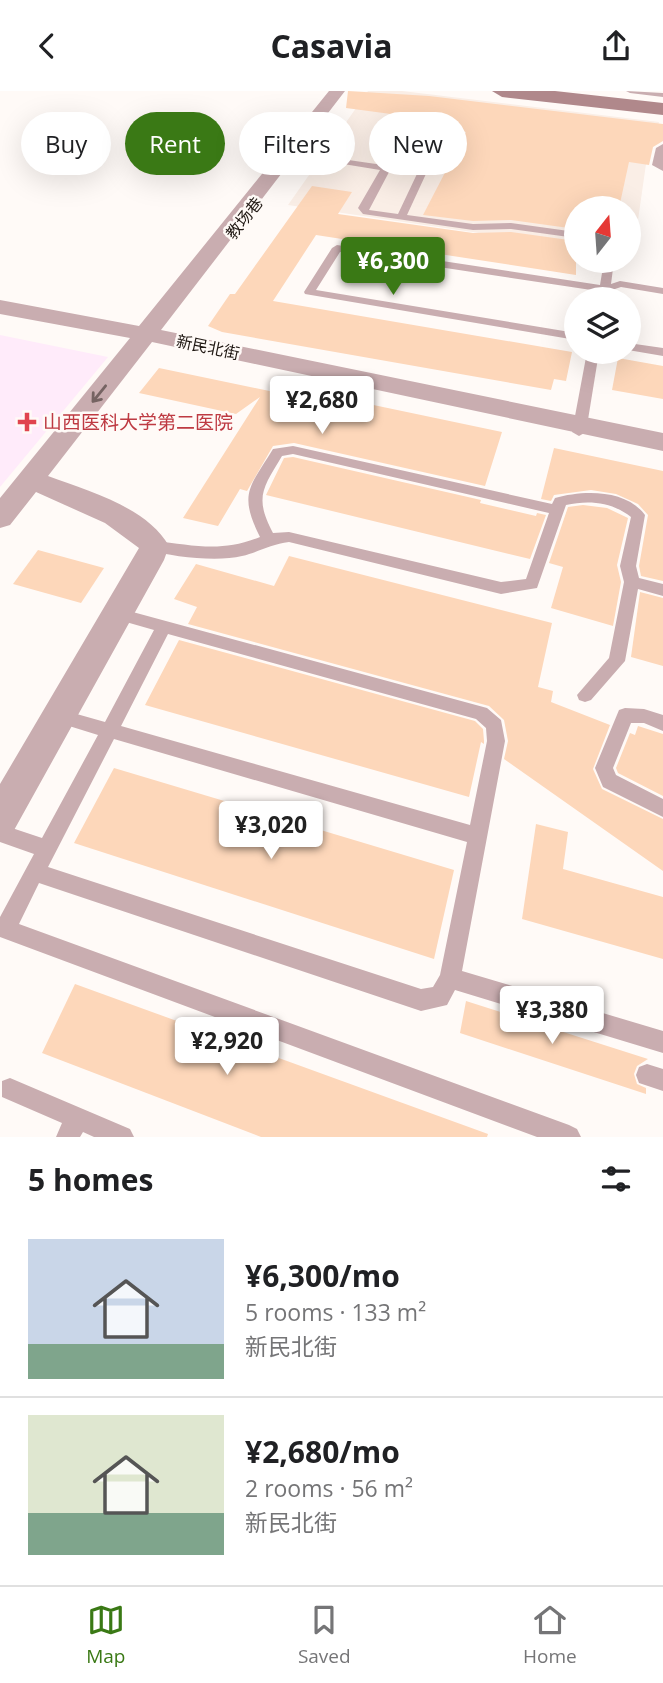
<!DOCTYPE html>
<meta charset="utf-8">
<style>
body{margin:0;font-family:"Open Sans","Noto Sans SC",sans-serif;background:#f2f2f2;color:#202124;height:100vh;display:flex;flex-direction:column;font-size:26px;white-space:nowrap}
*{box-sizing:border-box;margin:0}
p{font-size:23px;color:#757577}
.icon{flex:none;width:38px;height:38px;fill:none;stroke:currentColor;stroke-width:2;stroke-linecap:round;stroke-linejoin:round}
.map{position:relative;height:1046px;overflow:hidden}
.drawer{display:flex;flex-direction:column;background:#fff;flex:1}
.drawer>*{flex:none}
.guide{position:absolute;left:21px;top:21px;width:621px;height:63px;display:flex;gap:14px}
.needle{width:46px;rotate:17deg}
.buttons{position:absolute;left:564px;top:105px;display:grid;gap:14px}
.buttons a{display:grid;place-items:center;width:77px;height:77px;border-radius:50%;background:#fff;box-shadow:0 7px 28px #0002;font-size:35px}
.price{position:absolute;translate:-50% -60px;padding:0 16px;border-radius:7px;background:#fff;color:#222;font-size:23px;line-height:46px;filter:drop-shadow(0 2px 4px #0008)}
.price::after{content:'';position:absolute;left:50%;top:42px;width:21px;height:16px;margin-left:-10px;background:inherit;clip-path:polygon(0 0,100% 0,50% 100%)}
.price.on{background:#3a7915;color:#fff}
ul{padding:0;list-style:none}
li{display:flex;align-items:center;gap:21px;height:175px;padding:0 28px}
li+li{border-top:2px solid #e0e0e0}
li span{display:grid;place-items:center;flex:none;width:196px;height:140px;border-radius:0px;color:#555}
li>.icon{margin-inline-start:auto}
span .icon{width:84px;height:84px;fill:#fffc;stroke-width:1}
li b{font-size:30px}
h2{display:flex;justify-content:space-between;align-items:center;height:84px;padding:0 28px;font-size:30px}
.tag{padding:0 24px;border-radius:32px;background:#fff;box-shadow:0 7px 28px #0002;font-size:24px;line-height:63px}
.tag.on{background:#3a7915;color:#fff}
header{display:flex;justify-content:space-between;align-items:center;height:91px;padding:0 28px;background:#fff;font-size:32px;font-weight:700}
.menu{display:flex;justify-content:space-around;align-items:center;height:98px;border-top:2px solid #e0e0e0;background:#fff;font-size:19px;color:#757577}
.menu a{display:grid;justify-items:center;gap:4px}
.menu .on{color:#3a7915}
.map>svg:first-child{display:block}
.built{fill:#faeee6}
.medical{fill:#ffebfa}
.building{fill:#fdd7ba}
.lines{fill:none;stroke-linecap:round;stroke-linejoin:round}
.service{fill:#c9adb0;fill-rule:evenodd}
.minor{fill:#c9adb0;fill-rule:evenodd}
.secondary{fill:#b0888b;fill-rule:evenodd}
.oneway{stroke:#756362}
.health-dot{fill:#e0444e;stroke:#fffaf7;stroke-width:2.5}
.labels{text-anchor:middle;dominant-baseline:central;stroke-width:5;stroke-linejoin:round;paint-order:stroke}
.far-street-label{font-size:16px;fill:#211914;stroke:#fffaf7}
.health-label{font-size:19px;fill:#be3a42;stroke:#fffaf7;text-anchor:start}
</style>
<header><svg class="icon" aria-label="back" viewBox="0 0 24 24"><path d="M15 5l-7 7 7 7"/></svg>Casavia<svg class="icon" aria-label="share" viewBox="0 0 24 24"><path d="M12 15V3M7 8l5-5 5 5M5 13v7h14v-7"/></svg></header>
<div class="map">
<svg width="663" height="1046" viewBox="0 0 663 1046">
<rect width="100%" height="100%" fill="#fffaf7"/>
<path class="built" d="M368 0H402L659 31 655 52H649L633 164H628V117H576V156L288 114Z"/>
<path class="medical" d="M0 244 108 266 0 396Z"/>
<g class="building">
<path d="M348 0 429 5 663 33V50L653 56 649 74 629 71 619 117H576V138L511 129 473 130 423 124 466 41 447 39 451 31 346 17Z"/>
<path d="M312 95 352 101 338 123 473 142 511 141 576 150V184L316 144 273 210 572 261 566 290 554 288 551 299 222 241 208 235 230 203H235Z"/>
<path d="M618 267 663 275V308L612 299Z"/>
<path d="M159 277 298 306 302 299 502 341 485 395 294 352 273 355 247 400 240 398 218 435 183 427 260 306 236 323 139 302Z"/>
<path d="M554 357 663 380V490L641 485 639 475 648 424 638 413 616 403 591 399 554 404 551 410 541 408Z"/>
<path d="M293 366 481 409 480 412 536 425 537 422 546 424 530 468 266 404 284 367Z"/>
<path d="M583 414 607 417 628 427 617 474 621 491 613 535 551 517 563 476 549 472 568 416Z"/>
<path d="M38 459 104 477 81 512 13 493Z"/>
<path d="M289 465 552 532 538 596 553 600 551 611 610 634 593 678 602 698 663 728V780L504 668 508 650 504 629 489 615 188 533 197 516 174 508 196 473 274 495Z"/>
<path d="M640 501 663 507V575L631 566Z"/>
<path d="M179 549 475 630 483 638 484 650V653L481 651 469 706 145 614Z"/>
<path d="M638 635 663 643V705L618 682 616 677 630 642 635 644Z"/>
<path d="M114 677 454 779 434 868 74 752Z"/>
<path d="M536 733 568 741 563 778 663 806V868L522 828Z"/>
<path d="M75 893 488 1043 487 1046H261L42 962Z"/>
<path d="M466 910 648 968 637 975 634 983 637 993 646 997V1003L460 942Z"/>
</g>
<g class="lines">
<g class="service">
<path d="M626 0 663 2V6L630 2Z"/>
<path d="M418 38 435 40 443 46 407 124 473 133 511 132 576 141V147L511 138 473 139 363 123 358 117 380 79 282 63 286 60 383 74 402 41ZM413 43H427L434 47 398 123 369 119 408 45Z"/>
<path d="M663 53V80L652 74 656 57Z"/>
<path d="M337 154 600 194 604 170H614L611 193 620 190 663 197V203L621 196 609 200 607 208H599L598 200 340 161 316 199 576 242V249L305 203 304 201 332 157Z"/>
<path d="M628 252 663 257V265L628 259Z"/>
<path d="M587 261H599L586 341 579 345 572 341Z"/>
<path d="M293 355 552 413 555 407C583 399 626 398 645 424L636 475 639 487 663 493V505L638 498 625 570 591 609 585 611 579 609 577 604 609 567 624 491 620 475 631 426C612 411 589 409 566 414L537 497 501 503 289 451C271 453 259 461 242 465 218 471 172 466 149 459L147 455 149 451 154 450C194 454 221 462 260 446 238 402 250 396 273 358ZM293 363 549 422 526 488 501 491 289 441 273 442C254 406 263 397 282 365Z"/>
<path d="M118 517 487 617 501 629 505 650 462 880 663 940V962L455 899 447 914 421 920 39 792 19 833 569 1034 577 1038 581 1046H537L0 846V826L34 763 0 751V733L42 747 98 644 53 630 50 625 53 620 59 618 105 631 154 539 112 527 110 523 112 519ZM168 543 476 628 486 637 487 650 470 734 121 635ZM114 648 467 751 440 884 433 896 421 898 48 776Z"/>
<path d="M625 617 644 618 663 624V640L644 632H631L613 677 616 684 663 708V726L603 696 595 677 619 619Z"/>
<path d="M647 973 663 978V1000L639 992 636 984 639 976Z"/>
<path d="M10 987 130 1038 134 1046H94L83 1041 80 1046H56L62 1032 2 1006V990Z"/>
</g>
<path class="minor" d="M329 0H345L161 239 663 342V360L152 251 48 385C88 400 147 416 169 455L164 469 13 741 0 746V693L139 457 105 432 36 401 10 434 0 437V407L130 247 0 223V209L139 235Z"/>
<path class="secondary" d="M492 0H555L663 12V24L502 6Z"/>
</g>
<defs><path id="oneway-shaft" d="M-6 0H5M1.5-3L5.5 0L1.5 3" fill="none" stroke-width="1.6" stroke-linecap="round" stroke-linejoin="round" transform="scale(1.75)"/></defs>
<use class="oneway" href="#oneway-shaft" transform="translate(99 303) rotate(129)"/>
<path class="health-dot" d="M23.5 320.5h7v7h7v7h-7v7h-7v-7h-7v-7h7z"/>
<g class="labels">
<g class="far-street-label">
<text transform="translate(244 127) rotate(-52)">教场巷</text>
<text transform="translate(208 256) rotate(12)">新民北街</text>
</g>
<g class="health-label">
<text x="43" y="331">山西医科大学第二医院</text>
</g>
</g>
</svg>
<div class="buttons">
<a><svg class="needle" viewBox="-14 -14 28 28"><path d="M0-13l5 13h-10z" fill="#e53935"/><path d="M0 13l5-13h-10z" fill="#757577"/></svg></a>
<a><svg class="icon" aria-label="layers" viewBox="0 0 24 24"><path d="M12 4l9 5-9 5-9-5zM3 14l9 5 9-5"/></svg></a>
</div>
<b class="price on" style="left:393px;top:206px">¥6,300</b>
<b class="price" style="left:322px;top:345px">¥2,680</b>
<b class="price" style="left:271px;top:770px">¥3,020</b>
<b class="price" style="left:552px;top:955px">¥3,380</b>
<b class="price" style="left:227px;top:986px">¥2,920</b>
<div class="guide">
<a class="tag">Buy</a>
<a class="tag on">Rent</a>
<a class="tag">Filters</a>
<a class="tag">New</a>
</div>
</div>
<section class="drawer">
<h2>5 homes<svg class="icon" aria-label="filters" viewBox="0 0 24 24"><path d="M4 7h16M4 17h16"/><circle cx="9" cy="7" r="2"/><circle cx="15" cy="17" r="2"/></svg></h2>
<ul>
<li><span style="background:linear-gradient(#c9d6e8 75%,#7fa58c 0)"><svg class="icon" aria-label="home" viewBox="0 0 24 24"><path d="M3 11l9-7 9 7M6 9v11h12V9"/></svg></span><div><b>¥6,300/mo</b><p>5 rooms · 133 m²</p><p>新民北街</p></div></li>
<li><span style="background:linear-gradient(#dfe7d0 70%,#7fa58c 0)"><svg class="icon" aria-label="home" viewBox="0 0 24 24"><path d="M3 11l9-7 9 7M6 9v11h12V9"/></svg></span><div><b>¥2,680/mo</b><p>2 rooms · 56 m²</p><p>新民北街</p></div></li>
</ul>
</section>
<nav class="menu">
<a class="on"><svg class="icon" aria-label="map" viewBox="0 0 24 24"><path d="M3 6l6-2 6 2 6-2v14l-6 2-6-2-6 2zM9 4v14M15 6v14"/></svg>Map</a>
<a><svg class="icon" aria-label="saved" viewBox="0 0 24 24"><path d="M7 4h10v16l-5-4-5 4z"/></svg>Saved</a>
<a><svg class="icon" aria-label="home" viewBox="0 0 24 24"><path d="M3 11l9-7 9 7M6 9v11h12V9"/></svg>Home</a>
</nav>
